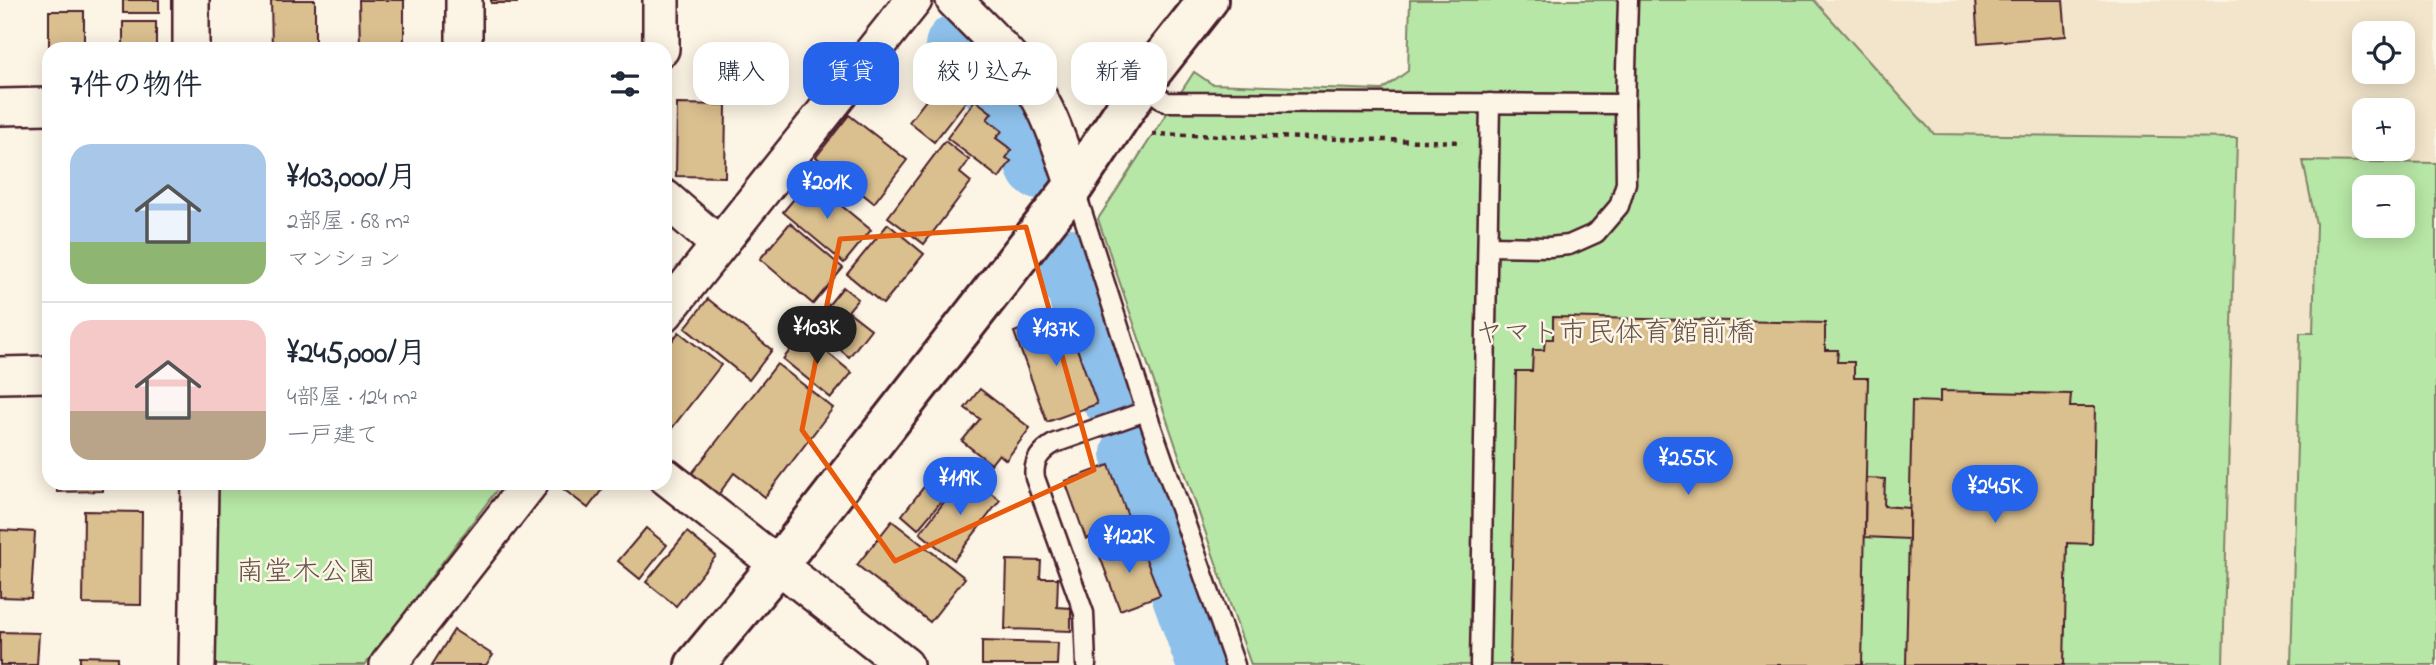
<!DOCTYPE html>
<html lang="ja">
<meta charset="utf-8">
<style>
body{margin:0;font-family:"Indie Flower","Klee One",sans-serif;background:#f2f2f3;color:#1f2937;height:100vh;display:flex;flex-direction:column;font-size:26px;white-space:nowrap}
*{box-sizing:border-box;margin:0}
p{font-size:23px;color:#747a83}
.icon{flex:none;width:38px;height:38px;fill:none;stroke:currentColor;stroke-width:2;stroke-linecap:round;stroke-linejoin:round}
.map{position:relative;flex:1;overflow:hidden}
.drawer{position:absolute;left:42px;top:42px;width:630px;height:448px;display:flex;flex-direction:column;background:#fff;border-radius:21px;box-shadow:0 4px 18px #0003}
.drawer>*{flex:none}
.hud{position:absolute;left:693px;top:42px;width:665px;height:63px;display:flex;gap:14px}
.controls{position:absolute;left:2352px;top:21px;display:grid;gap:14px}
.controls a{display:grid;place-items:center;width:63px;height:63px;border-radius:14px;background:#fff;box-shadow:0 4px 18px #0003;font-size:35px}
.price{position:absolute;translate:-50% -60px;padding:0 16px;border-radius:24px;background:#2563eb;color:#fff;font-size:23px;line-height:46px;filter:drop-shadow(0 2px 4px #0008)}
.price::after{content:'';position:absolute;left:50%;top:42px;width:21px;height:16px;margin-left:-10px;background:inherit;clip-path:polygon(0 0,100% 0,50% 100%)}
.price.active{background:#222;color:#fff}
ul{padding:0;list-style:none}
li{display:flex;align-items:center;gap:21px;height:175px;padding:0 28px}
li+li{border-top:2px solid #e0e1e3}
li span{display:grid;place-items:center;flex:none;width:196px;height:140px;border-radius:21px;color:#555}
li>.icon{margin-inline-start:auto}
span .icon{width:84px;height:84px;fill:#fffc;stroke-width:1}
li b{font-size:30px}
h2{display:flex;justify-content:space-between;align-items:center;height:84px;padding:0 28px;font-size:30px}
.pill{padding:0 24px;border-radius:21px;background:#fff;box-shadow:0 4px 18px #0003;font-size:24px;line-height:63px}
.pill.active{background:#2563eb;color:#fff}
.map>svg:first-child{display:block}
.built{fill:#f2e5cb;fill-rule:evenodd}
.green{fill:#b7e7a6;stroke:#808368;stroke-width:2;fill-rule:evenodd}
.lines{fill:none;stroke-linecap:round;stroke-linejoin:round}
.river{stroke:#8dc0ea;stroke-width:66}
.building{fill:#dabf8f;stroke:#4a1f2b;stroke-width:2}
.service-casing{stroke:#4a1f2b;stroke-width:23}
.minor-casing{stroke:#4a1f2b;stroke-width:40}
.tertiary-casing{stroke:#4a1f2b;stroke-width:44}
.path{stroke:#4a1f2b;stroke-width:4.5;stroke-dasharray:5 5;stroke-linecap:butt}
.service{stroke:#fcf5e5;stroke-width:18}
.minor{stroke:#fcf5e5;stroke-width:35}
.tertiary{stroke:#fcf5e5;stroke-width:38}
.marked{fill:none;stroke:#e8590c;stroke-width:5;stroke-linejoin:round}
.labels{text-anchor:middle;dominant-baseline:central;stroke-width:5;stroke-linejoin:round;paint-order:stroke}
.park-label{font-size:28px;fill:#65514a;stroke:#fcf5e5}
</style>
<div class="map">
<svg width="2436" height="665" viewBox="0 0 2436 665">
<rect width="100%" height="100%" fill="#fcf5e5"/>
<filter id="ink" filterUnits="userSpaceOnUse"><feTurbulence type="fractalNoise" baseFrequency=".0143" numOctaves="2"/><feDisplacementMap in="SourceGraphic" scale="14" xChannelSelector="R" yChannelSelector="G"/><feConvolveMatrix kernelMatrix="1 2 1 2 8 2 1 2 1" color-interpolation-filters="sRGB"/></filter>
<g filter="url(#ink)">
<path class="built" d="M1814 0H2436V665H2223L2237 138 1934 134ZM2364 33H2403V72H2364ZM2364 110H2403V149H2364ZM2364 187H2403V226H2364Z"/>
<g class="green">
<path d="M1410 0H1814L1934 134 2237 138 2223 665H1251L1098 219 1194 72 1212 84 1382 90 1408 71Z"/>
<path d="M2303 161 2436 163V665H2291L2300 333H2313L2316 224ZM2364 187H2403V226H2364Z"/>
<path d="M217 483H502L365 665H213Z"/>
</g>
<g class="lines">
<g class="river">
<path d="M958 46 1017 110 1039 166"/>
<path d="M1070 261 1113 395"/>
<path d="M1134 453 1210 665"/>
</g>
</g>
<g class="building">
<rect x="123" y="0" width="36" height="13"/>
<path d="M271 0H315V49H272Z"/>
<path d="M359 0H404V49H360Z"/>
<rect x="491" y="0" width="26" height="3"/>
<path d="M1975 0H2063L2066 36 1978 43Z"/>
<rect x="49" y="11" width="35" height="38"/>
<rect x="123" y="22" width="33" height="27"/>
<rect x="569" y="47" width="29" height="2"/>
<path d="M941 81 966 101 934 142 909 122Z"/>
<path d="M975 100 992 113 987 119 1002 131 996 138 1012 150 1006 158 1011 161 999 178 947 138Z"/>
<path d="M677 104 726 105 725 177 676 176Z"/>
<path d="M849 115 907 160 874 203 816 157Z"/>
<path d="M945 141 969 160 960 173 971 182 924 244 888 217Z"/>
<path d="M810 180 871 230 844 263 783 212Z"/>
<path d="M790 223 843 268 813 304 760 259Z"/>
<path d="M888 224 924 254 883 304 847 274Z"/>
<path d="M843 287 858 299 848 311 871 329 849 357 820 333 830 320 822 313Z"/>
<path d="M708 299 772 350 749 380 685 328Z"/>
<path d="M1064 313 1097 404 1047 422 1014 332Z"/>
<path d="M1553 317 1825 323V350H1838L1837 362H1854V378H1868L1862 665H1510L1516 371H1532L1533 350H1544L1545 339H1553Z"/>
<path d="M679 332 721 365 665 437V350Z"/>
<path d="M804 333 852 373 831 398 783 359Z"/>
<path d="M777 364 833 408 765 497 734 473 716 498 689 477Z"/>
<path d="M980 389 1030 428 1006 460 999 454 991 464 962 441 980 419 965 408Z"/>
<path d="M1940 391 2071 394 2070 407H2095L2092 544 2067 543 2064 665H1906L1912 401 1940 402Z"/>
<path d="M1109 465 1130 522 1086 539 1065 481Z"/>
<path d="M966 474 1000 500 954 560 920 533Z"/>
<path d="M1866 478 1885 479 1884 506 1909 508V539L1865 537Z"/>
<path d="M57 483H103V491L57 492Z"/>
<path d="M560 483H607L588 508 558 485Z"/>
<path d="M927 483 945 497 918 529 902 515Z"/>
<path d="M84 511 142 512 141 605 83 604Z"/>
<path d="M892 521 965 578 930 622 857 565Z"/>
<path d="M646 528 667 545 640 579 618 561Z"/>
<path d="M0 530 35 532 31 598 0 597Z"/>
<path d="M687 532 716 556 676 606 646 582Z"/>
<path d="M1138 539 1160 595 1120 610 1099 554Z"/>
<path d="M1007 560 1041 561 1040 578H1058L1057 607 1071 608V631L1005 629Z"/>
<path d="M454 630 493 655 486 665H432Z"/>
<path d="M0 632 39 633 37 665H0Z"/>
<path d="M982 641 1058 643 1057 665H982Z"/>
<path d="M80 656 118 657V665H80Z"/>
</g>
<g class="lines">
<defs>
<g id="service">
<path d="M1142 84 1166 102 1625 104"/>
<path d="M1074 187 1146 411 1235 665"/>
<path d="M1488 246 1549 247 1569 245 1596 233 1619 206 1626 183 1625 104 1628 0"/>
<path d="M1086 665 1084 613 1035 478C1032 461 1041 451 1055 443L1146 411"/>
<path d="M1480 665 1490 103"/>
</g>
<g id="minor">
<path d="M191 0V49"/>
<path d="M464 0V49"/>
<path d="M661 0V49"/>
<path d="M954 0C986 33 1025 67 1045 109 1057 133 1065 160 1074 186"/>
<path d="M0 107 49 106"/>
<path d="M665 198 718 244"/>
<path d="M665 313 914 0"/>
<path d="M0 375 49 374"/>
<path d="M665 476 905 665"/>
<path d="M197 665 200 483"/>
<path d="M388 665 530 483"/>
</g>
<path id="tertiary" d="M695 665 778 565 1074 186 1142 84 1208 0"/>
</defs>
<use href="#service" class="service-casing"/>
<use href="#minor" class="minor-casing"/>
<use href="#tertiary" class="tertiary-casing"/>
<path class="path" d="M1152 134 1462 142"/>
<use href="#service" class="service"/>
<use href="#minor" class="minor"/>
<use href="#tertiary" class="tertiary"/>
</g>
</g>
<path class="marked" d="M1026 227 1094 470 895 561 802 430 840 239Z"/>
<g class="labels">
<g class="park-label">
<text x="1615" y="334">ヤマト市民体育館前橋</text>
<text x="306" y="573">南堂木公園</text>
</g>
</g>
</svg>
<div class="controls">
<a><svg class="icon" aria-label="locate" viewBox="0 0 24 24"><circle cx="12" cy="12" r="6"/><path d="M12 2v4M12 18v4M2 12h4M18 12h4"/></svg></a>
<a>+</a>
<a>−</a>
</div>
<b class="price" style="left:827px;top:221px">¥201K</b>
<b class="price active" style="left:817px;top:366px">¥103K</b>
<b class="price" style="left:1056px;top:368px">¥137K</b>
<b class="price" style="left:1688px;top:497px">¥255K</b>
<b class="price" style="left:960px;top:517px">¥119K</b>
<b class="price" style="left:1995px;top:525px">¥245K</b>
<b class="price" style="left:1129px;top:575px">¥122K</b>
<div class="hud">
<a class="pill">購入</a>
<a class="pill active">賃貸</a>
<a class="pill">絞り込み</a>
<a class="pill">新着</a>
</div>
<section class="drawer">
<h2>7件の物件<svg class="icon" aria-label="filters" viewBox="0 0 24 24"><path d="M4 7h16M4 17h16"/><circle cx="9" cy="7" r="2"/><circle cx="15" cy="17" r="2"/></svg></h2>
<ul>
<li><span style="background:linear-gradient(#a9c7e8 70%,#8fb573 0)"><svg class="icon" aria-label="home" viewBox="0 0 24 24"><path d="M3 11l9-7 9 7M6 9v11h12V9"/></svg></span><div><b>¥103,000/月</b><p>2部屋 · 68 m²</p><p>マンション</p></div></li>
<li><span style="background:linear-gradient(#f6c9c9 65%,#b9a48a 0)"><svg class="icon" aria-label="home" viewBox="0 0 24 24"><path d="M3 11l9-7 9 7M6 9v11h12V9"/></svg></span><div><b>¥245,000/月</b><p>4部屋 · 124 m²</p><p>一戸建て</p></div></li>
</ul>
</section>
</div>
